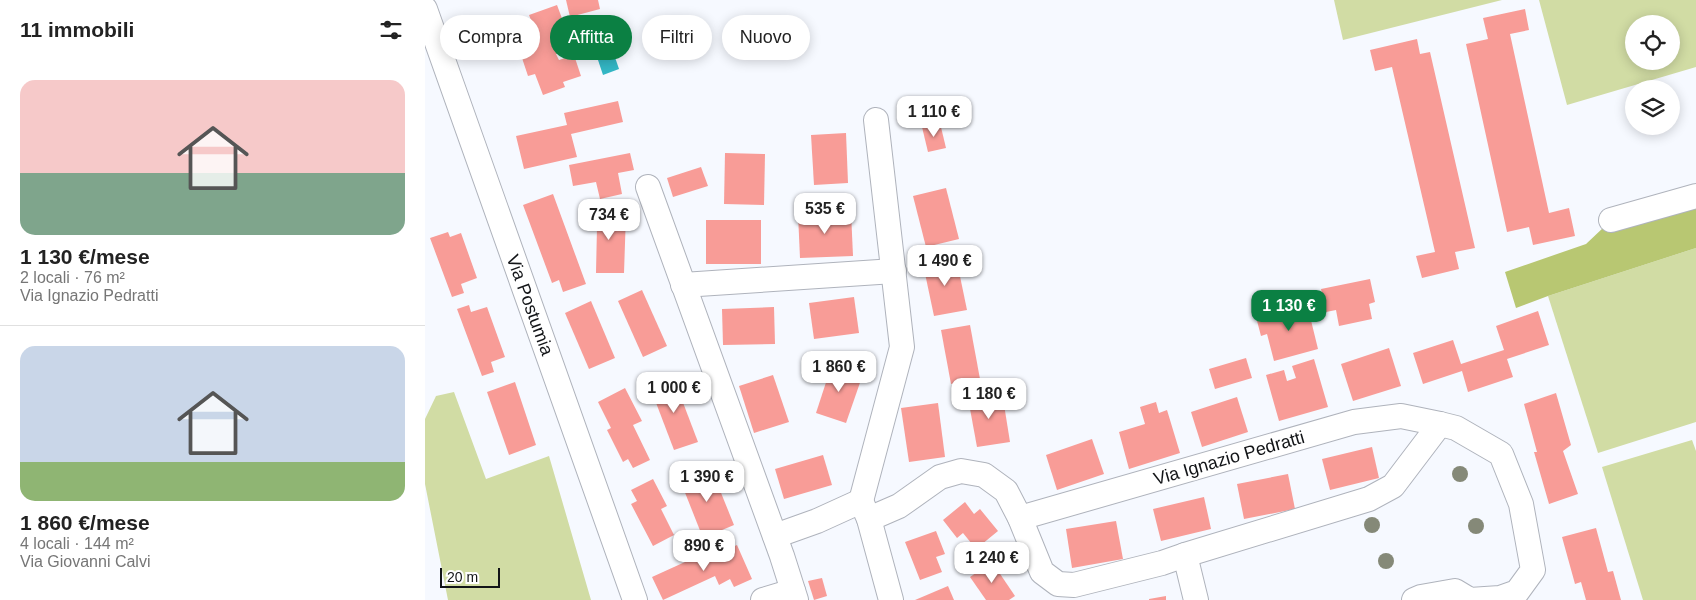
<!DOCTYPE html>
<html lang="it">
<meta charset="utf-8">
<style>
body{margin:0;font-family:Helvetica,sans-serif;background:#f6f6f6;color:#222;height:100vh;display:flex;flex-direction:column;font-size:19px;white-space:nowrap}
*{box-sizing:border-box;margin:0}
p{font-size:16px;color:#767676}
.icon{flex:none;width:28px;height:28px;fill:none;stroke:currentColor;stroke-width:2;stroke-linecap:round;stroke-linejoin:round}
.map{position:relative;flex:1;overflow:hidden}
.panel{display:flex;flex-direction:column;background:#fff;width:425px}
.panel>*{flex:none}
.banner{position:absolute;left:15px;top:15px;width:475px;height:45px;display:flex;gap:10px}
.controls{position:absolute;left:1200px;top:15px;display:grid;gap:10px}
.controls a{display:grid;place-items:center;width:55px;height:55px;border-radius:50%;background:#fff;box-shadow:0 2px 12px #0003;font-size:25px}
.scale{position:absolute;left:15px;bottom:12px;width:60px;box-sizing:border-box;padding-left:5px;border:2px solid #121417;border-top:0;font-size:14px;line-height:18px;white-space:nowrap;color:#121417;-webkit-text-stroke:4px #fff;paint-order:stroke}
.price{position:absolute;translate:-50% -42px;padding:0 11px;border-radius:10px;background:#fff;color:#222;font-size:16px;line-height:32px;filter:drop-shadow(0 1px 2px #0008)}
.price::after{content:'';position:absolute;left:50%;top:30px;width:15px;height:11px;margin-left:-8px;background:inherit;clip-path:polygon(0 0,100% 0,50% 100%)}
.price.on{background:#0b8043;color:#fff}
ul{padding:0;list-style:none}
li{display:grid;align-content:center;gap:10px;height:265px;padding:0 20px}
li+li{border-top:1px solid #e0e0e0}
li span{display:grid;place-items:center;height:155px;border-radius:15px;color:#555}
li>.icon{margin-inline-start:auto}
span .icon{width:90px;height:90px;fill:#fffc;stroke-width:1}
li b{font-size:21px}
h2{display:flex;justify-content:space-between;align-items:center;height:60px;padding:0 20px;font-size:21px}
.pill{padding:0 18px;border-radius:22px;background:#fff;box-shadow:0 2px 12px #0003;font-size:18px;line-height:45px}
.pill.on{background:#0b8043;color:#fff}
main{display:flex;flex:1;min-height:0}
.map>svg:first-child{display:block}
.green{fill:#d1dca4;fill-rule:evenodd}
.forest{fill:#b8c772}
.water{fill:#33b7c5}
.building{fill:#f89c97}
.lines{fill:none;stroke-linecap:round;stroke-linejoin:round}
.minor-casing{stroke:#afb3bc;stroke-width:26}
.minor{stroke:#fff;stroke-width:24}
.tree{fill:#858978}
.labels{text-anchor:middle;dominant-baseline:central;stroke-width:4.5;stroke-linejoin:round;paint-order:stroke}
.street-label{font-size:18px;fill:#121417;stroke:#fff}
</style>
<main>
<section class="panel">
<h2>11 immobili<svg class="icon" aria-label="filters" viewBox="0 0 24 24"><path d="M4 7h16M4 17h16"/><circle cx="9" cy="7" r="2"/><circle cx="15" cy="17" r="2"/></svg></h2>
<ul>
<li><span style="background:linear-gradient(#f6c9c9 60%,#7fa58c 0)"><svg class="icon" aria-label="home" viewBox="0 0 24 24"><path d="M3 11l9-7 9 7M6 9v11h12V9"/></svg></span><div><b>1 130 €/mese</b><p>2 locali · 76 m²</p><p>Via Ignazio Pedratti</p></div></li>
<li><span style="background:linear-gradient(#c9d6e8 75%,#8fb573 0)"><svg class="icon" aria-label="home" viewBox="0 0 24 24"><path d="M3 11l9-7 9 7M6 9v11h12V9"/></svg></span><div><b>1 860 €/mese</b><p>4 locali · 144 m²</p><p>Via Giovanni Calvi</p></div></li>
</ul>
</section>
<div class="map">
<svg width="1271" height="600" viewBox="0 0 1271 600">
<rect width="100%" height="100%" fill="#f6f9ff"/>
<g class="green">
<path d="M909 0H1077L918 40Z"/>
<path d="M1114 0H1271V67L1142 105ZM1209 24H1246V61H1209Z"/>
<path d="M1271 248V422L1173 453 1123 296Z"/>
<path d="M29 392 61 479 124 456 166 600H23L0 484V419L11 396Z"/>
<path d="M1267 440 1271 451V600H1218L1177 467Z"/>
</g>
<path class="forest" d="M1271 203V248L1123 296 1091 308 1080 272 1161 244 1179 227Z"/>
<path class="water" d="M182 34 194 69 178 75 166 39Z"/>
<g class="building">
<path d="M141 0H173L175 9 145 17Z"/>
<path d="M132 5 148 48 131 54 134 60 149 55 156 76 138 82 140 87 118 95 110 74 103 76 92 43 112 36 104 15Z"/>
<path d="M1100 9 1104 30 1085 34 1124 213 1144 208 1150 236 1108 245 1104 227 1082 232 1041 44 1063 39 1058 18Z"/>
<path d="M992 39 995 54 1005 52 1050 248 1030 252 1034 269 997 278 991 256 1010 252 967 67 950 71 945 50Z"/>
<path d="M193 101 198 122 146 134 152 157 99 169 91 136 142 125 139 113Z"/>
<path d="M515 123 521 148 503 152 497 127Z"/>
<path d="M421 133 423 183 389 185 386 135Z"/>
<path d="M205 153 209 170 193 173 197 194 175 199 171 182 148 186 144 165Z"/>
<path d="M300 153 340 154 339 205 299 204Z"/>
<path d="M276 167 283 186 248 197 242 178Z"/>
<path d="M521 188 534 239 501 247 488 196Z"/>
<path d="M128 194 161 284 138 292 134 280 127 283 98 205Z"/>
<path d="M426 212 428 256 375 258 373 214Z"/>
<path d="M162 213 201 214 199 273H171L172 227H161Z"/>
<rect x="281" y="220" width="55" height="44"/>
<path d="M23 232 25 237 36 233 52 278 36 284 39 293 27 297 5 238Z"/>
<path d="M531 257 542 310 509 316 498 264Z"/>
<path d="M945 279 950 302 944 304 947 319 914 326 911 310 901 312 896 289Z"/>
<path d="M217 290 242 346 218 357 193 301Z"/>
<path d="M429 297 434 333 389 339 384 303Z"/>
<path d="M166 301 190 358 164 369 140 313Z"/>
<path d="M882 304 893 349 849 361 842 334 836 336 831 317Z"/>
<path d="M44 305 46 312 62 307 80 357 66 362 69 372 57 376 32 309Z"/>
<path d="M349 307 350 344 298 345 297 309Z"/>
<path d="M1113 311 1124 345 1082 359 1088 377 1043 392 1037 371 998 384 988 353 1028 340 1036 364 1079 350 1071 326Z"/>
<path d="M545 325 555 379 526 384 516 330Z"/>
<path d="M964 348 976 386 928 401 916 364Z"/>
<path d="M821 358 827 378 790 389 784 369Z"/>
<path d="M889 359 903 407 854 421 841 375 859 370 862 381 871 378 867 366Z"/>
<path d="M407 364 438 374 421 423 391 413Z"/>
<path d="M348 375 364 422 329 433 314 386Z"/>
<path d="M249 379 273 442 249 450 225 387Z"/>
<path d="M90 382 111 445 84 455 62 392Z"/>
<path d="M200 388 217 421 208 425 225 460 208 468 203 459 198 462 182 430 186 428 173 402Z"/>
<path d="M577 392 585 442 552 447 543 398Z"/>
<path d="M1131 393 1146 445 1138 451 1153 494 1124 504 1109 452H1112L1099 404Z"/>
<path d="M812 397 823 432 777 447 766 412Z"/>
<path d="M731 402 734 413 742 410 755 453 704 469 694 432 720 424 715 407Z"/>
<path d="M513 403 520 457 484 462 476 408Z"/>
<path d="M667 439 679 474 632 490 621 455Z"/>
<path d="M947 447 954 478 905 490 897 459Z"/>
<path d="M398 455 407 485 359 499 350 469Z"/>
<path d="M286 468 309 525 278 538 255 480Z"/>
<path d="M863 474 870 509 819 519 812 484Z"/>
<path d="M228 479 242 506 236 509 249 535 228 546 206 504 212 501 206 490Z"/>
<path d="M779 497 786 529 736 541 728 509Z"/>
<path d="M540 502 549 514 555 509 573 531 551 549 538 533 532 538 518 520Z"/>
<path d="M691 521 698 559 647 568 641 529Z"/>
<path d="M1171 528 1183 572 1188 571 1196 600H1161L1156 582 1150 584 1137 537Z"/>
<path d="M511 531 520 554 511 557 517 572 495 580 480 542Z"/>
<path d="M312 545 327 579 309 587 305 579 294 585 290 576 238 600 227 577 282 552 284 558Z"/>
<path d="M567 562 590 596 584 600H561L545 577Z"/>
<path d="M397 578 402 596 389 600 383 581Z"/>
<path d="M523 586 529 600H490Z"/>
<path d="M741 596V600H724V599Z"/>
</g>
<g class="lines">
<defs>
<g id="minor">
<path d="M0 9 210 600"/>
<path d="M223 187 357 556 371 600"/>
<path d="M1186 220 1271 196"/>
<path d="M258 285 469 271"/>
<path d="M436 501 477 347 451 120"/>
<path d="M595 518 929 422 976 416 1015 424 1031 428 1076 454 1096 504 1108 570 1092 592 1075 598 1045 600 1030 591 996 597 989 600"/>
<path d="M444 519 474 506 515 477 536 471 559 475 581 491 595 518 617 572 633 584 649 585 737 563 760 555"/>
<path d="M350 536 392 521 436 501 444 519 466 600"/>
<path d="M338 600 368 591"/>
<path d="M771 600 760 555 944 499 968 486 1015 424"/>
</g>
</defs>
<use href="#minor" class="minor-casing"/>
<use href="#minor" class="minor"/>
</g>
<g class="tree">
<circle cx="1035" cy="474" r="8"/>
<circle cx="947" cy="525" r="8"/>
<circle cx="1051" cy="526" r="8"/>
<circle cx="961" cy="561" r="8"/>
</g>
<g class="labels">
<g class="street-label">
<text transform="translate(105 305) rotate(70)">Via Postumia</text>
<text transform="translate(804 458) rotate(-16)">Via Ignazio Pedratti</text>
</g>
</g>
</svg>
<div class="controls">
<a><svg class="icon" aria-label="locate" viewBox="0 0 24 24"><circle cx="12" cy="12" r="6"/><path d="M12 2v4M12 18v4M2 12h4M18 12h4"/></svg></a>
<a><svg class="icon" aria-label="layers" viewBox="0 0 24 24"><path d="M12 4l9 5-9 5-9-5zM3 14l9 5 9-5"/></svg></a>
</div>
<div class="scale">20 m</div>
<b class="price" style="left:509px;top:138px">1 110 €</b>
<b class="price" style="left:400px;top:235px">535 €</b>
<b class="price" style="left:184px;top:241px">734 €</b>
<b class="price" style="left:520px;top:287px">1 490 €</b>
<b class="price on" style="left:864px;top:332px">1 130 €</b>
<b class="price" style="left:414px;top:393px">1 860 €</b>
<b class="price" style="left:249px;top:414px">1 000 €</b>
<b class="price" style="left:564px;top:420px">1 180 €</b>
<b class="price" style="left:282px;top:503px">1 390 €</b>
<b class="price" style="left:279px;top:572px">890 €</b>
<b class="price" style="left:567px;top:584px">1 240 €</b>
<div class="banner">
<a class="pill">Compra</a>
<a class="pill on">Affitta</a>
<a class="pill">Filtri</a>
<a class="pill">Nuovo</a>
</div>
</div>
</main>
